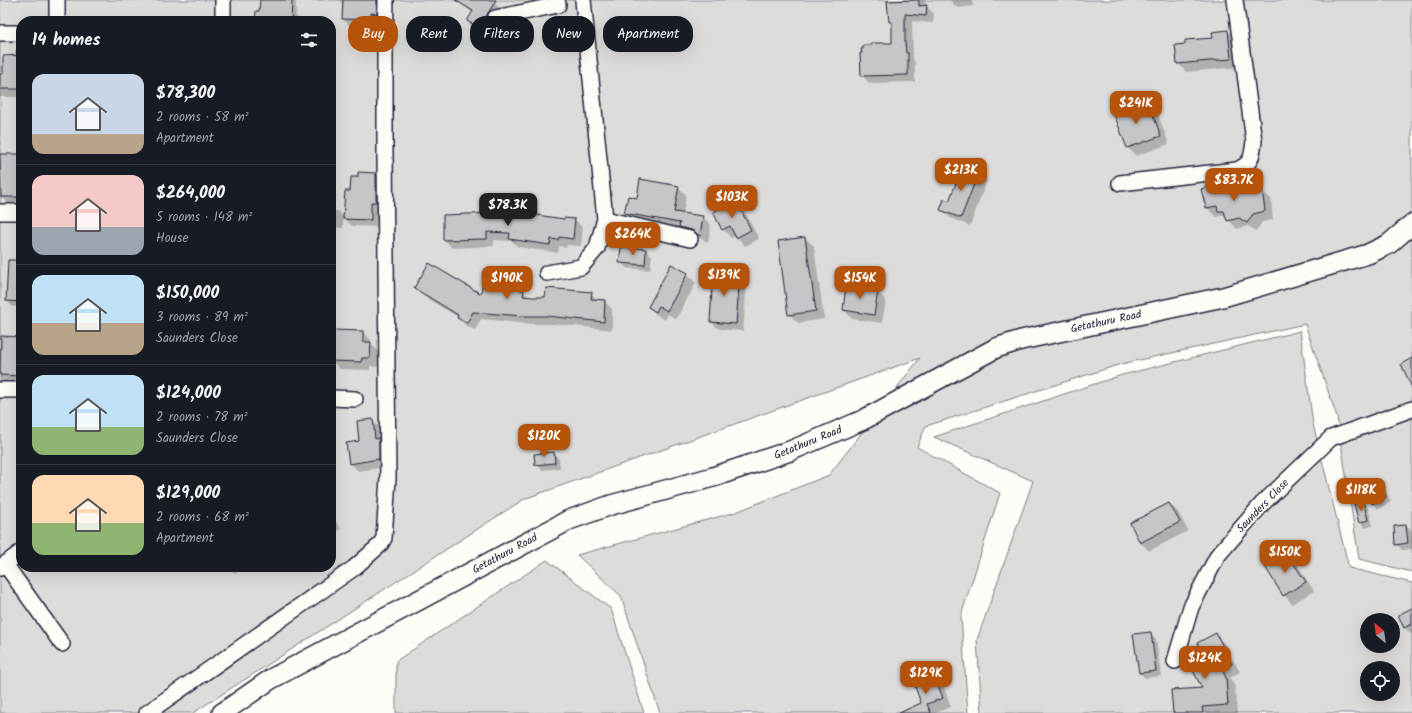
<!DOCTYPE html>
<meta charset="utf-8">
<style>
body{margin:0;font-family:Kalam,sans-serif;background:#20242c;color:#f1f3f6;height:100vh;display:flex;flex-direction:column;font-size:15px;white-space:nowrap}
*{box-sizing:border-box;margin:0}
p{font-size:13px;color:#9ea1a6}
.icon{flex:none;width:22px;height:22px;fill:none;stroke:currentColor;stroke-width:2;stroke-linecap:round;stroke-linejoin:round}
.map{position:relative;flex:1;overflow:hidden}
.side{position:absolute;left:16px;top:16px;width:320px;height:556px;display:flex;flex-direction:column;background:#171b24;border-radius:16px;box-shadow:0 4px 16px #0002}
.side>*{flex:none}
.hud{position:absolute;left:348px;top:16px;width:380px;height:36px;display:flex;gap:8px}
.needle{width:26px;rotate:331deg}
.buttons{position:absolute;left:1360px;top:613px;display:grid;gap:8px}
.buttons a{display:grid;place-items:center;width:40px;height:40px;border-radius:50%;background:#171b24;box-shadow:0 4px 16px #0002;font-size:20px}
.price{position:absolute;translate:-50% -34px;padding:0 9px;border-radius:8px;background:#b45309;color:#fff;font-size:13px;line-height:26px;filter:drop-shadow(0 1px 2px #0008)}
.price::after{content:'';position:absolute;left:50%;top:24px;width:12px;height:9px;margin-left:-6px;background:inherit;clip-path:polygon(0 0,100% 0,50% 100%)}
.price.active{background:#222;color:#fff}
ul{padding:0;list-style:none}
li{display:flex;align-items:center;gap:12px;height:100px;padding:0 16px}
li+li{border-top:1px solid #363941}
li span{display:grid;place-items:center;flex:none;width:112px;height:80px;border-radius:12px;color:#555}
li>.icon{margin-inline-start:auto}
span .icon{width:48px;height:48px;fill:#fffc;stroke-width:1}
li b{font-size:17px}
h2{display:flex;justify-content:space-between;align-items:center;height:48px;padding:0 16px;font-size:17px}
.pill{padding:0 14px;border-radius:16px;background:#171b24;box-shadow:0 4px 16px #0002;font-size:14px;line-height:36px}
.pill.active{background:#b45309;color:#fff}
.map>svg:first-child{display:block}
.green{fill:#dddcdb;stroke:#807f8b;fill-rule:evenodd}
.shadow{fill:#0003}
.building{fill:#c6c6c8;stroke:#22223b}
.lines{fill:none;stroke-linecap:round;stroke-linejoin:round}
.minor-casing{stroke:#22223b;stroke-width:18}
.major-casing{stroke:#22223b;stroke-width:22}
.minor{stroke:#fdfcf7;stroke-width:15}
.major{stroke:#fdfcf7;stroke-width:19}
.labels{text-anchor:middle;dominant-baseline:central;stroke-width:4;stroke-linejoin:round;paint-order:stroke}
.street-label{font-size:11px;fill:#22223b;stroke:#fdfcf7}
</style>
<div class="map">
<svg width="1412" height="713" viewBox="0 0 1412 713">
<rect width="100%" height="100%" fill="#fdfcf7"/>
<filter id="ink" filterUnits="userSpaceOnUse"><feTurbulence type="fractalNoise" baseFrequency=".025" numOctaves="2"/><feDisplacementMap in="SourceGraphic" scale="8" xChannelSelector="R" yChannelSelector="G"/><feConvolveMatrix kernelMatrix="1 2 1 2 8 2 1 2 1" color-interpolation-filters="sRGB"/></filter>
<g filter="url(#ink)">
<g class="green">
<path d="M0 0H1412V572L1359 559 1337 417 1305 324 1121 364 926 426 917 447 1000 493 961 616 968 713H660L621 596 577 555 736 512 829 475 920 358 524 499 193 713H0ZM21 21H331V567H21Z"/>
<path d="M1300 331 1313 424 1349 568 1412 583V713H982L977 640 1033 481 934 437 1122 375ZM1367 620H1393V646H1367ZM1367 668H1393V694H1367Z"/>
<path d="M547 560 611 609 644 713H396V661Z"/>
</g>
<g class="shadow">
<path d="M261 0H296V16L300 21H256L260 12Z"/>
<path d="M339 0H386L379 28H352L343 19V4Z"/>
<path d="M460 0H491L503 11 488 36 477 30 468 21 473 13 459 2Z"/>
<path d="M905 0H925L926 6 934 14 933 23 912 21 913 59 915 62V82L869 83 862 75 893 44V24L890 22 888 2Z"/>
<path d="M950 0H972L973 6 957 8Z"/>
<path d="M1228 31 1236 39 1239 67 1186 72 1178 63 1186 44 1214 39Z"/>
<path d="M15 50H21V97H0V75H4L15 56Z"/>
<path d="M1130 103 1139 112 1150 108 1159 117 1169 144 1136 156 1128 148Z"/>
<path d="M0 155H21V204H9L2 196V185L0 183Z"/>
<path d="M978 172 987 180 970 226 950 218 942 210Z"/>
<path d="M376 174 384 182 378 227 352 226 343 218V228L331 227V211H338L344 218 359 178Z"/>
<path d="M1229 183 1238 192 1262 190 1271 199 1273 220 1262 222 1256 231 1248 226 1237 229 1224 215 1216 217 1207 208Z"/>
<path d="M678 187 686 195 683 214 703 217 711 225 708 243 702 238 688 235 683 230 634 220 625 212 638 199Z"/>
<path d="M735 201 744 210 759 239 745 246 736 236 731 238 723 229Z"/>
<path d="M494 214 575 220 583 228 581 246 567 245 566 248 559 246 558 253 518 247 512 241 494 240V246L452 248 444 239Z"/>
<path d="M805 238 814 246 824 319 798 323 789 314Z"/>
<path d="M622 248 646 250 652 256 650 270 626 268 621 262Z"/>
<path d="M21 261V307H13L7 301Z"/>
<path d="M687 274 696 283 676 319 668 314 665 320 657 315 649 307Z"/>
<path d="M739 275 747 283 743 331 719 329 711 322 713 290 710 287Z"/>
<path d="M415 288 482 296 523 291 530 298H546L591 293 598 301H604L612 309V330L556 324H532L481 319 475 330 466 326 458 317 423 296Z"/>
<path d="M877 292 886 300 882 323 852 319 844 310Z"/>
<path d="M363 332 371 340V344L379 352V367L370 366V370L340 369 331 360Z"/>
<path d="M21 338V384H6L0 378V360Z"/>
<path d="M373 421 380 428 386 467 358 471 350 463Z"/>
<path d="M554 453 559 459 560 468 542 470 536 464Z"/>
<path d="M1380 486 1386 491 1391 502 1378 509 1372 503Z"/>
<path d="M1363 502 1368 508 1373 526 1365 528 1360 522Z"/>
<path d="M1169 504 1178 512 1188 531 1149 551 1141 543Z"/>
<path d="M331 515 341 529 331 536Z"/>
<path d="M1406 526 1412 531V549L1402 550 1396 544Z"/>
<path d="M1286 553 1295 561 1314 591 1292 604 1284 595Z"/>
<path d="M228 567H244L235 574Z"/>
<path d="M252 567H270L260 574Z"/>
<path d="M1412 609V635L1405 628Z"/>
<path d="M1150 633 1156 639 1161 676 1145 678 1140 673Z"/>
<path d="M1216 635 1224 643 1240 672 1230 678 1235 687 1237 713H1174L1204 689 1206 658Z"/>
<path d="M934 676 943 685 951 707 935 713H910L923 704Z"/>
</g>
<g class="building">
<path d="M260 0H292L291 21H255L256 11H259Z"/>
<path d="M343 0H377V14L371 13V20L342 19Z"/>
<path d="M455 0H496L479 28 467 21 473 11Z"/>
<path d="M919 0V6L927 5 926 16 905 14V43L906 53H908V75L861 76 860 53H862L861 49H863V45H872V43H892V22H889L887 1Z"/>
<path d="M1228 30 1231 59 1177 64 1175 45 1185 44V40L1213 38 1212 32Z"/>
<path d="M21 55V89H0V74H3V56Z"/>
<path d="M1130 102 1134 113 1150 107 1161 136 1127 148 1112 109Z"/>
<path d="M0 154H21V197H1Z"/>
<path d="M963 165 979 171 961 218 940 210 944 199 949 201Z"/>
<path d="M358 172 376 173V202H371V220L343 219 345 191H350L351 177H358Z"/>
<path d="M640 179 679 186 674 212 703 216 700 236 692 230 679 227 680 223 624 213 628 196 637 198Z"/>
<path d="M1229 182 1233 192 1262 189 1265 211 1253 214 1247 223 1239 218 1227 221 1224 211H1218L1217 206 1206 208 1201 189Z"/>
<path d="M736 200 751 230 736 238 730 226 722 230 713 212Z"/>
<path d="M493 211 516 212 564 219V218L575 219 573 239 559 237 558 240 551 239 550 245 509 239 510 233 487 232V239L443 240V215L493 213Z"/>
<path d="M805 237 816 311 788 315 778 241Z"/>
<path d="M621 247 646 249 645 265 619 263Z"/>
<path d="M8 260H21V302L6 301Z"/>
<path d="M429 263 481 294 482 286 524 290 523 296 533 297H545L546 288 592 292 591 299 605 300 604 322 547 316H523L473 312 467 323 457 318 458 315 414 288Z"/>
<path d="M671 264 688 273 667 311 659 306 656 312 648 307Z"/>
<path d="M710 272 740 274 736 324 710 322 712 288H709Z"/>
<path d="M846 286 878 291 874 315 843 310Z"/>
<path d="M331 330 363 331V342H371L370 358H362L361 362 331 361Z"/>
<path d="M1 336 21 337V376L0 375Z"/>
<path d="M1412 358V388L1401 364Z"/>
<path d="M373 419 375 439 379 438V459L349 464 346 443 359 441 357 421Z"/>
<path d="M554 452 555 463 535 465 534 454Z"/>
<path d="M1380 485 1386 497 1372 504 1366 492Z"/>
<path d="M1363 501 1368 520 1359 523 1354 504Z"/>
<path d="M1169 503 1180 522 1140 543 1130 523Z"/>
<path d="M1406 525 1408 543 1395 545 1394 526Z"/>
<path d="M1286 552 1306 582 1283 596 1264 565Z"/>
<path d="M1412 608V624L1404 628 1398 615Z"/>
<path d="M1151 632 1156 671 1139 673 1133 634Z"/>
<path d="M1216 633 1232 664 1222 669 1226 678 1228 705 1202 707 1203 713H1173L1171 690 1202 688 1190 665 1205 657 1197 643Z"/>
<path d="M934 675 943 698 927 704 931 713H899L921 703 914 684Z"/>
</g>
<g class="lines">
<defs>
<g id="minor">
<path d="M495 18 558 5 557 0"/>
<path d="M57 21V0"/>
<path d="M223 21V0"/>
<path d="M0 33H21"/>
<path d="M1120 183 1237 170C1252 163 1252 157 1254 141L1235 0"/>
<path d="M0 212H21"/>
<path d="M605 219 690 239"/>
<path d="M547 273 581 267 597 248 605 219 583 0"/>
<path d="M0 390H21"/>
<path d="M331 398 355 399"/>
<path d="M5 564 62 644"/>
<path d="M0 568 21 552"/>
<path d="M1175 661 1191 607 1218 555 1262 504 1331 438 1412 409"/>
<path d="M147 713 354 568 380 545 384 538 388 478 385 153V42L386 0"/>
</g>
<path id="major" d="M222 713 271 679 569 520 611 505 713 477 790 451 863 420 996 348 1021 340 1223 297 1368 254 1389 244 1412 224"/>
</defs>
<use href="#minor" class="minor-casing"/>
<use href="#major" class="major-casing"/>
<use href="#minor" class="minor"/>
<use href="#major" class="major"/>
</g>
</g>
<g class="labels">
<g class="street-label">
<text transform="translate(1106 322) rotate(-12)">Getathuru Road</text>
<text transform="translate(808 443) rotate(-22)">Getathuru Road</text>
<text transform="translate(1263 506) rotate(-46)">Saunders Close</text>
<text transform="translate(505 554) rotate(-28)">Getathuru Road</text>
</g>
</g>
</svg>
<div class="buttons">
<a><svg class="needle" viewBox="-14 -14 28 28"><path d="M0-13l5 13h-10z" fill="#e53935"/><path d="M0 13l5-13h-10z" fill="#9ea1a6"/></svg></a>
<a><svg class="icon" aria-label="locate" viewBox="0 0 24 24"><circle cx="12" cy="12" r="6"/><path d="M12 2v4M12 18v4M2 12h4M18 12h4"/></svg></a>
</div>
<b class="price" style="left:1136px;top:125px">$241K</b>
<b class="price" style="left:961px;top:192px">$213K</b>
<b class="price" style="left:1234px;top:202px">$83.7K</b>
<b class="price" style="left:732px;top:219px">$103K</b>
<b class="price active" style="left:508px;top:227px">$78.3K</b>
<b class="price" style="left:633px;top:256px">$264K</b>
<b class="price" style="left:724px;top:297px">$139K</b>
<b class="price" style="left:507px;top:300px">$190K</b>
<b class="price" style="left:860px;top:300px">$154K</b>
<b class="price" style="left:544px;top:458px">$120K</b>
<b class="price" style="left:1361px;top:512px">$118K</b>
<b class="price" style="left:1285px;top:574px">$150K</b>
<b class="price" style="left:1205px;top:680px">$124K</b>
<b class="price" style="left:926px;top:695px">$129K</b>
<div class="hud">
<a class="pill active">Buy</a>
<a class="pill">Rent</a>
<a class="pill">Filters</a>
<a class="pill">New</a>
<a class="pill">Apartment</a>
</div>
<section class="side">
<h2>14 homes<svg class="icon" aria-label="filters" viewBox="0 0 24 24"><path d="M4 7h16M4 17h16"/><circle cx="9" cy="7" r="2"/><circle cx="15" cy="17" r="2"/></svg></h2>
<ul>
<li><span style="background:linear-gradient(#c9d6e8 75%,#b9a48a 0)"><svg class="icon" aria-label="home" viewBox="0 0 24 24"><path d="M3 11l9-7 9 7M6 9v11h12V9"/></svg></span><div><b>$78,300</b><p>2 rooms · 58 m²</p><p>Apartment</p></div></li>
<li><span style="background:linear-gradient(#f6c9c9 65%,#9aa5b1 0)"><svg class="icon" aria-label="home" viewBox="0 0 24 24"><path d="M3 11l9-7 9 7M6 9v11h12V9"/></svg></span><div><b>$264,000</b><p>5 rooms · 148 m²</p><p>House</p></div></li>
<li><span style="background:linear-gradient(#bfe0f5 60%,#b9a48a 0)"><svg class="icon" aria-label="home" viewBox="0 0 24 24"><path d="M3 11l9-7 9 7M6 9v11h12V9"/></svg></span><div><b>$150,000</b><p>3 rooms · 89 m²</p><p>Saunders Close</p></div></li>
<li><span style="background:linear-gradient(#bfe0f5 65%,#8fb573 0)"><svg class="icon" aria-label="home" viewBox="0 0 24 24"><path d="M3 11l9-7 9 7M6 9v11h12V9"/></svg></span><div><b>$124,000</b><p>2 rooms · 78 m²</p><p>Saunders Close</p></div></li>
<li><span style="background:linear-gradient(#ffd9b3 60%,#8fb573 0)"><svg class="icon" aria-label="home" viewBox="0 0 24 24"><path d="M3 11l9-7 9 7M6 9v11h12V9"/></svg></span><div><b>$129,000</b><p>2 rooms · 68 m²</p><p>Apartment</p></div></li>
</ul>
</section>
</div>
